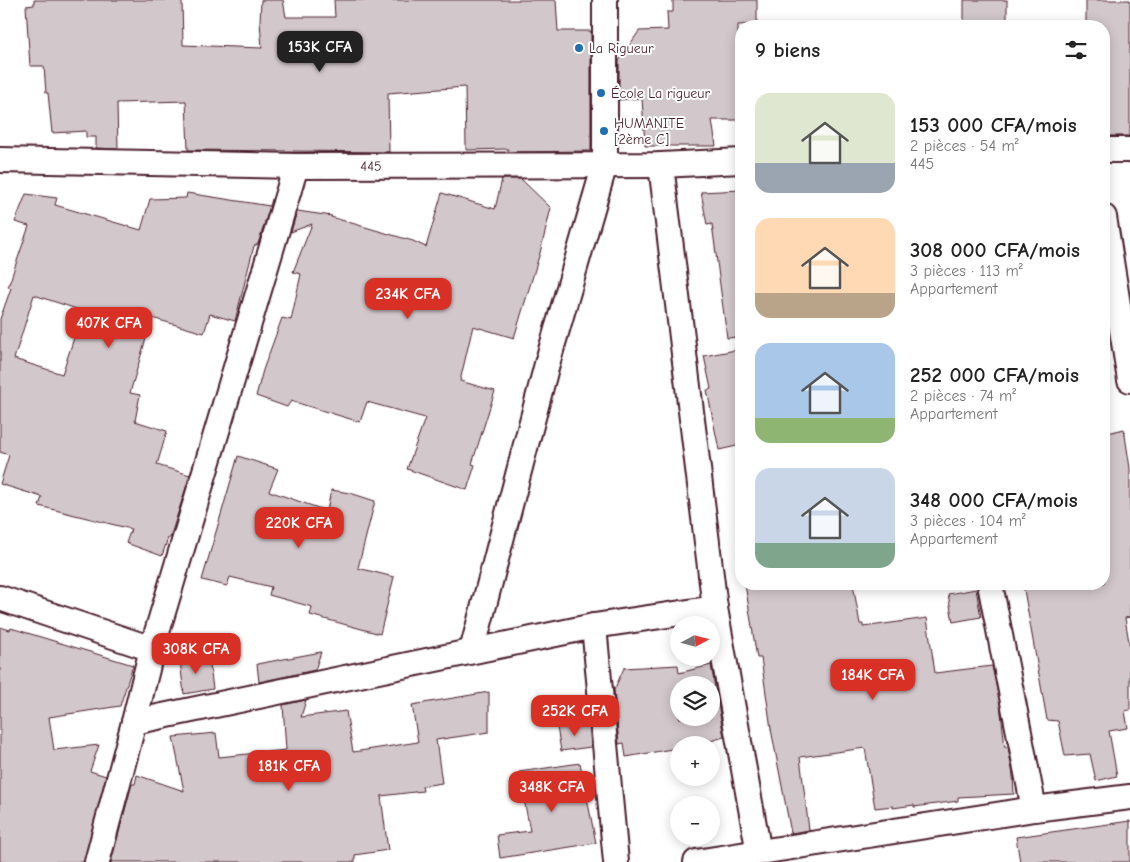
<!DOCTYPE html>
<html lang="fr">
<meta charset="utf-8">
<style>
body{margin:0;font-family:"Comic Neue",sans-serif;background:#f2f2f2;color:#222;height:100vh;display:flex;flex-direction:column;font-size:19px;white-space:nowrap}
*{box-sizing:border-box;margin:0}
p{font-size:16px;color:#767676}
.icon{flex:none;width:28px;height:28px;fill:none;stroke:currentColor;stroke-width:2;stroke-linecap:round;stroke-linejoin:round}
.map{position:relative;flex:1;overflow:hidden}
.panel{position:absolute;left:735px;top:20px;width:375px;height:570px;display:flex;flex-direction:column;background:#fff;border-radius:20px;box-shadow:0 2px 12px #0003}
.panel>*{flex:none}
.needle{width:32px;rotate:83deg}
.buttons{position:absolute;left:670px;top:616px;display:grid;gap:10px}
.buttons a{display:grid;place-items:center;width:50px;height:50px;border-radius:50%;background:#fff;box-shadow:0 2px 12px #0003;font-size:25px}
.price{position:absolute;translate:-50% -42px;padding:0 11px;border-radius:10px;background:#d93025;color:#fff;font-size:16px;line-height:32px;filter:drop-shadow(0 1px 2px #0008)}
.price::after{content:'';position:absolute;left:50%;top:30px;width:15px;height:11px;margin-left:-8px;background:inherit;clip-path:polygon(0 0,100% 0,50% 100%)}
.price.selected{background:#222;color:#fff}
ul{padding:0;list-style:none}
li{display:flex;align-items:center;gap:15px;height:125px;padding:0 20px}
li span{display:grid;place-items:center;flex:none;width:140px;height:100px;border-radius:15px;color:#555}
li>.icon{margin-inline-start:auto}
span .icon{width:60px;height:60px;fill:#fffc;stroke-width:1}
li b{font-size:21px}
h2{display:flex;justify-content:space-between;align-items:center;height:60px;padding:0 20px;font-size:21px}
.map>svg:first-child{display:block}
.building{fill:#d2c7cb;stroke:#4a1f2b;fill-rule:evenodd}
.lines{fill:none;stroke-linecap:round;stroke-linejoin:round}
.minor-casing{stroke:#4a1f2b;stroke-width:28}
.minor{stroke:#fff;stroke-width:24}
.poi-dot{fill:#1f6fb2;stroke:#fff;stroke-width:2}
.labels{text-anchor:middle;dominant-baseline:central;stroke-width:4;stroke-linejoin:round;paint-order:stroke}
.poi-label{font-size:14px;fill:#4a1f2b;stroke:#fff;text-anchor:start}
.street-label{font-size:14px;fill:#4a1f2b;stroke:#fff}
</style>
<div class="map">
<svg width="1130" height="862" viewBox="0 0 1130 862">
<rect width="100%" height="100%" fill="#fff"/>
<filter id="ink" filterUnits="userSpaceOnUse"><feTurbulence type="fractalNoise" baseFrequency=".02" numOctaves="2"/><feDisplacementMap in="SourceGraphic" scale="10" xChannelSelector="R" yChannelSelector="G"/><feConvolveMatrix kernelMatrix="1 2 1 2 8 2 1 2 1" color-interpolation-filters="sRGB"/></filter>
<g filter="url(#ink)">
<g class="building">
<path d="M34 0H182L183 45 262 48 260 22 261 0H283L286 17H335L334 0H556L558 31H591V151L508 152V149L466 150 465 87 388 93 389 152 188 150 186 101 117 103 118 149 96 148V137H86V131L52 133 48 93H46L44 66H30L26 6 34 5Z"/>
<path d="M673 0H757V24L738 25 739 120H712L716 146H645L642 98 619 100V61L639 31 668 30 667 12H673Z"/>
<rect x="964" y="0" width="43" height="26"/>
<path d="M1086 0H1130V136H1104V26H1086Z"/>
<path d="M502 179H521L551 208 540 253 514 338 473 326 460 381 495 391 472 464 475 465 467 490 407 469 425 418 367 402 360 422 291 401 287 407 256 396 263 370 282 318 291 320 301 274 293 272 312 224 291 232 297 211 332 216 331 217 413 241 426 247 442 193 495 209Z"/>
<path d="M741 190V337L727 338 712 224 707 225 701 192Z"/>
<path d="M187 193 270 206 258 244 254 246 235 321 210 314 204 333 152 318 130 393 140 395 135 421 167 431 157 465 190 475 170 538H168L162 556 126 543 131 529 39 506 42 497 0 484 9 455 0 452V319L11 288 8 287 29 226 15 222 26 194 57 198 55 205 141 230 150 199 186 198ZM34 295 83 311 62 374 14 359Z"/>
<path d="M741 349V445L719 450 707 390 711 389 704 356Z"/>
<path d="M1124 429 1130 468V617L1125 618 1130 648V710L1125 711 1128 728 1109 731 1117 776 1096 781 1090 754 1065 756 1058 721 1047 720 1023 584H1104V434Z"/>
<path d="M238 456 278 469 269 491 327 511 331 490 350 493 375 501 358 568 394 577 380 634 310 615 312 607 269 595 271 587 230 577 227 586 202 580Z"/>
<path d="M745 584H853L860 624H863V627L927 618 935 673 992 666 1000 704 1005 747H1008L1013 775 1014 794 958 797V801L914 807V805L893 808V806L875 808 865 748 800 757 809 830 791 833 771 729 761 658H757Z"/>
<path d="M976 589 981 617 953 622 948 594Z"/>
<path d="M0 627 10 630 11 628 133 665 120 706 49 717 54 750 99 745 90 771 106 776 84 862H0Z"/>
<path d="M321 652 315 670 259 682 257 664Z"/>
<path d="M209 657 213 689 184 694 180 661Z"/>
<path d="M678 665 679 673 711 665 724 737 697 745H679V750L673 752 672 749 626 757 624 743 619 744 614 690 624 668ZM679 685H711V718H679Z"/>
<path d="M489 692V732L436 740 442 783 422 786 423 791 381 796 388 850 355 855V862H111L132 784H135L137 775 184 791 173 737 216 733 219 757 286 750 283 705 306 700 301 717 346 711 353 752 418 742 412 705Z"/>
<path d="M589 722 591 747 561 751 557 727Z"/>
<path d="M580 763 596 843 500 858 497 835 530 831 519 772Z"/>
<path d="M1130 821V862H1020L1016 837Z"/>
</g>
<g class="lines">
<defs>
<g id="minor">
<path d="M1104 150H1130"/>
<path id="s1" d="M0 160 296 166 661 165 741 161"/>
<path d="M661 165 715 608 759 853"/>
<path d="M1104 217 1130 380"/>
<path d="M990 584 1034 809"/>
<path d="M0 598 152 649"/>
<path d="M594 626 616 862"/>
<path d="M472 651 547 364 605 164V0"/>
<path d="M134 722 594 626 715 608"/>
<path d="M97 862 134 722 152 649 296 166"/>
<path d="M696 862 1034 809 1130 797"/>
</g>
</defs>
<use href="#minor" class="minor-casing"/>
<use href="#minor" class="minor"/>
</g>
</g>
<g class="poi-dot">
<circle cx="579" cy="48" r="5"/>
<circle cx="601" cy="93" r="5"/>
<circle cx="604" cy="131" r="5"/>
</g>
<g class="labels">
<g class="poi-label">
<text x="589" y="48">La Rigueur</text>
<text x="611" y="93">École La rigueur</text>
<text x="614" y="123">HUMANITE<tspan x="614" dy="16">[2ème C]</tspan></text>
</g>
<g class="street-label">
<text stroke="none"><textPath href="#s1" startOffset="371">445</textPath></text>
</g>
</g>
</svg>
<div class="buttons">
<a><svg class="needle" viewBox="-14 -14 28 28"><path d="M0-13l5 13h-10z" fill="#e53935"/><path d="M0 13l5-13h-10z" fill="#767676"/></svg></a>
<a><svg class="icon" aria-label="layers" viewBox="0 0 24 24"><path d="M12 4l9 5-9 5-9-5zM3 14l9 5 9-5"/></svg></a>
<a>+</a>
<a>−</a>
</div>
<b class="price selected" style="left:320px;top:73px">153K CFA</b>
<b class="price" style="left:408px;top:320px">234K CFA</b>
<b class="price" style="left:109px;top:349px">407K CFA</b>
<b class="price" style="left:299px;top:549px">220K CFA</b>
<b class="price" style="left:196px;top:675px">308K CFA</b>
<b class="price" style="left:873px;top:701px">184K CFA</b>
<b class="price" style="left:575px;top:737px">252K CFA</b>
<b class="price" style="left:289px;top:792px">181K CFA</b>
<b class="price" style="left:552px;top:813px">348K CFA</b>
<section class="panel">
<h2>9 biens<svg class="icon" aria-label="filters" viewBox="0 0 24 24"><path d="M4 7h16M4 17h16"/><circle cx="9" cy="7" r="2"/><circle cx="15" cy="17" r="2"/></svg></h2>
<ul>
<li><span style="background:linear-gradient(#dfe7d0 70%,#9aa5b1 0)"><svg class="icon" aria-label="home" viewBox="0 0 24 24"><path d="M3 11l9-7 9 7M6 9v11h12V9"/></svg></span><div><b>153 000 CFA/mois</b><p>2 pièces · 54 m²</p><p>445</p></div></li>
<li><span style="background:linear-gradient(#ffd9b3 75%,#b9a48a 0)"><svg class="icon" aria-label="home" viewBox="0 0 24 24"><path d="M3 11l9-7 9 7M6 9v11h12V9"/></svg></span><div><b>308 000 CFA/mois</b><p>3 pièces · 113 m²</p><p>Appartement</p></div></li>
<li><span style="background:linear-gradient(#a9c7e8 75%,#8fb573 0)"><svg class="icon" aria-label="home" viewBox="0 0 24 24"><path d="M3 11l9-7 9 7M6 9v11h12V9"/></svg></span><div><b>252 000 CFA/mois</b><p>2 pièces · 74 m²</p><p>Appartement</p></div></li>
<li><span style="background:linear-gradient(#c9d6e8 75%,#7fa58c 0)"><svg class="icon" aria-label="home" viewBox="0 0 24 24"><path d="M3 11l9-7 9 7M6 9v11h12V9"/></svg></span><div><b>348 000 CFA/mois</b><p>3 pièces · 104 m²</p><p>Appartement</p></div></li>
</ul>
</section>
</div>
